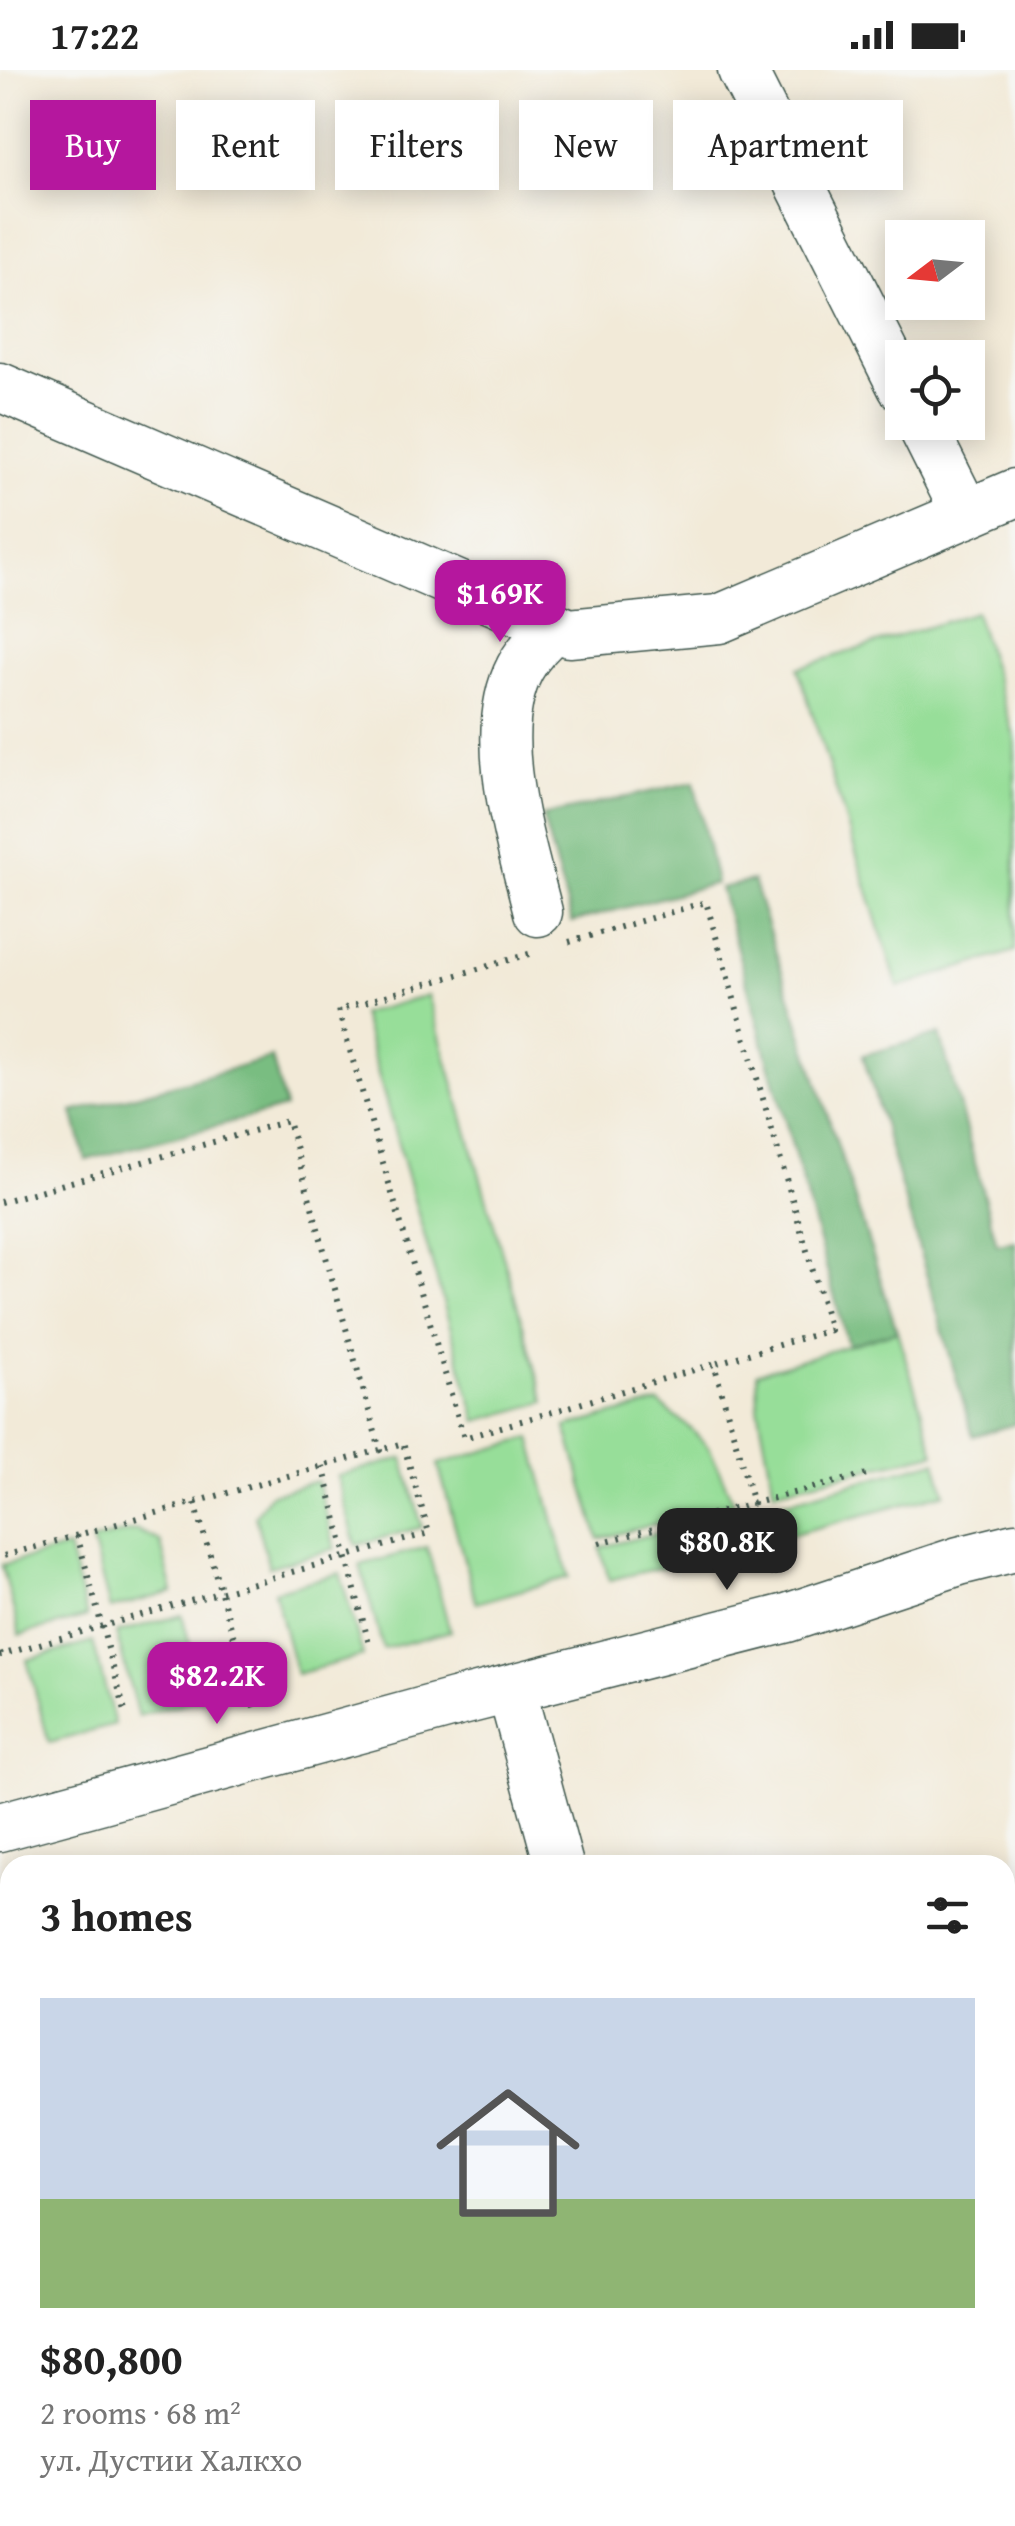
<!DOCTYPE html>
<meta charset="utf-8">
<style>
body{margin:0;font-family:"Gentium Book Plus",serif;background:#f6f6f6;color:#222;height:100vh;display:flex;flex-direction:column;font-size:38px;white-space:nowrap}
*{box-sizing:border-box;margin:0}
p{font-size:32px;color:#767676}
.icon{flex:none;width:55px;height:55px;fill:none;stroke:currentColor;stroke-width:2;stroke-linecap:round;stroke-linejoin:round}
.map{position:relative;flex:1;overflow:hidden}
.drawer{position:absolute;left:0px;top:1785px;width:1015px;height:672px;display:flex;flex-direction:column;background:#fff;border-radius:30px 30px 0 0;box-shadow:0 5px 25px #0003}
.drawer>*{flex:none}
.hud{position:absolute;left:30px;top:30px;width:955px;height:90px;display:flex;gap:20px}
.needle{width:65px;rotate:254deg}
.tools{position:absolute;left:885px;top:150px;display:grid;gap:20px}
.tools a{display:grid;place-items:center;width:100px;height:100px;border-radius:0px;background:#fff;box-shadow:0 5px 25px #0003;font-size:50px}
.price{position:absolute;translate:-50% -85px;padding:0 22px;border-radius:20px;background:#b5179e;color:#fff;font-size:32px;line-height:65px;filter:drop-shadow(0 2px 5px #0008)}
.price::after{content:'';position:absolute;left:50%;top:60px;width:30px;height:22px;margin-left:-15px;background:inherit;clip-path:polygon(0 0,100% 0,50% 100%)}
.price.selected{background:#222;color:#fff}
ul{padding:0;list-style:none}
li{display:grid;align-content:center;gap:20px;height:530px;padding:0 40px}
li+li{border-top:2px solid #e0e0e0}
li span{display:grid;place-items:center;height:310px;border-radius:0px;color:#555}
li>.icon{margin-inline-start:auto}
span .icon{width:180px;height:180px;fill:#fffc;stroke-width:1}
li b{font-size:42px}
h2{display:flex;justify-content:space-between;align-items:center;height:120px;padding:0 40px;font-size:42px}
.tag{padding:0 35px;border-radius:0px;background:#fff;box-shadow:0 5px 25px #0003;font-size:35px;line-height:90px}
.tag.selected{background:#b5179e;color:#fff}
.status{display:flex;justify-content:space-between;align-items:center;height:70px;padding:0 50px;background:#fff;direction:ltr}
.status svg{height:28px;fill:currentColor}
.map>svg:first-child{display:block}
.green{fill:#97de99;stroke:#5b8e66;stroke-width:2.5}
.forest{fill:#79bd81;stroke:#4c7d5a;stroke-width:2.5}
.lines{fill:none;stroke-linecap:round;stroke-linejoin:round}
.minor-casing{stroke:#3f574d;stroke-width:51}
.path{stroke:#3f574d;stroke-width:6;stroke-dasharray:2.5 8;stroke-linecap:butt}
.minor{stroke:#fff;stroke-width:48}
</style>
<div class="status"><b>17:22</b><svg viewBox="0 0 49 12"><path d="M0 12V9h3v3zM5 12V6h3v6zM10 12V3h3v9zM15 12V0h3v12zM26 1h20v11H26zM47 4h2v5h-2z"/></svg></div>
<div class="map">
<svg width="1015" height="2456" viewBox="0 0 1015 2456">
<rect width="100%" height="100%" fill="#f6f6f2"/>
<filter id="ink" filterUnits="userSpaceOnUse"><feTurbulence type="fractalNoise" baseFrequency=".01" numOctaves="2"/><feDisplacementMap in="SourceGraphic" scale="20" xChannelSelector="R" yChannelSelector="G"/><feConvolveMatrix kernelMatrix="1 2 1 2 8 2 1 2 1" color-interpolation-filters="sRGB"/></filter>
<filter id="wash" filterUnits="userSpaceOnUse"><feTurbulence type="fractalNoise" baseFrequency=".0048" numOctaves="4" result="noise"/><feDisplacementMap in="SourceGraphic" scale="40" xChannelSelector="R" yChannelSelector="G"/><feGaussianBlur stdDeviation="2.25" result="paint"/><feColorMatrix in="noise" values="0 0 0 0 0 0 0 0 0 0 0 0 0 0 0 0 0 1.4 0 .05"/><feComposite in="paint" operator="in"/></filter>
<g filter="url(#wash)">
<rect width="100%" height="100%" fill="#f2ead8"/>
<g class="green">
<path d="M975 542 1015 669V881L898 917 798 598Z"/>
<path d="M428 925 545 1332 477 1351 361 944Z"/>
<path d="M897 1261 935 1383 774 1421 758 1336 757 1303Z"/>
<path d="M659 1333 692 1360 709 1378 734 1433 599 1469 566 1357Z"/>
<path d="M531 1368 569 1507 476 1533 438 1394Z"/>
<path d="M403 1388 422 1457 356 1475 337 1406Z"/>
<path d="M936 1391 945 1423 786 1466 777 1434Z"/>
<path d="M317 1411 335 1479 269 1497 255 1446 270 1424Z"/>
<path d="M737 1444 749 1476 609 1510 600 1477Z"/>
<path d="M136 1460 160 1471 173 1522 110 1539 92 1471Z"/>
<path d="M427 1477 450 1561 383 1579 360 1495Z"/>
<path d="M68 1478 87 1547 20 1565 2 1495Z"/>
<path d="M340 1503 363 1586 296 1604 274 1521Z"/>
<path d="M182 1545 204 1628 138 1646 116 1563Z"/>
<path d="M93 1572 115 1655 49 1673 27 1590Z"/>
</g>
<g class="forest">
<path d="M694 712 716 813 572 852 542 746Z"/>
<path d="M753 811 897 1261 848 1275 720 818Z"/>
<path d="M940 964 997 1174 1015 1171V1354L973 1366 863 985Z"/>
<path d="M272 988 285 1038 86 1090 73 1042Z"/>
</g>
</g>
<g filter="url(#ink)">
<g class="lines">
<defs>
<g id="minor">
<path d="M742 0 902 317"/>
<path d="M0 317 569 563 719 549 1015 423"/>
<path d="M920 352 966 444"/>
<path d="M538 842C521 773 485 665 520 598 529 581 541 569 555 557"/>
<path d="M511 1619 559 1795"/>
<path d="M0 1757 454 1633 787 1548 959 1491 1015 1477"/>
<path d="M0 2193 10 2229"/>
<path d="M0 2306 10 2300"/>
<path d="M0 2402 2 2411 10 2410"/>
<path d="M68 2448 70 2456"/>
<path d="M548 2448 549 2456"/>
<path d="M831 2448V2456"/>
</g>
</defs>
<use href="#minor" class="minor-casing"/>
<g class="path">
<path d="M569 872 706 832 830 1260 714 1294"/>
<path d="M529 884 338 940 464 1368 714 1294 774 1509"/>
<path d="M0 1132 288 1051 380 1380 0 1487"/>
<path d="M323 1396 369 1574"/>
<path d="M195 1433 256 1644"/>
<path d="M77 1465 126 1645"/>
<path d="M599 1473 867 1404"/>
<path d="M0 1583 1 1585 429 1463 403 1373 380 1380"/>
</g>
<use href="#minor" class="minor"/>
</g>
</g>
</svg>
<div class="tools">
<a><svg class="needle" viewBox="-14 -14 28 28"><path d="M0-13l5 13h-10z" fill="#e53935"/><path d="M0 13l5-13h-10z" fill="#767676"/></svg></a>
<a><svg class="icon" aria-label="locate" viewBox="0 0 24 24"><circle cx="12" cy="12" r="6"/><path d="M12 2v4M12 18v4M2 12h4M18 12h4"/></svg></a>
</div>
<b class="price" style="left:500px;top:575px">$169K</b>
<b class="price selected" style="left:727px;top:1523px">$80.8K</b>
<b class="price" style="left:217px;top:1657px">$82.2K</b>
<div class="hud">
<a class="tag selected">Buy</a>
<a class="tag">Rent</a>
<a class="tag">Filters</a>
<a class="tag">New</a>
<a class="tag">Apartment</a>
</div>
<section class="drawer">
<h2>3 homes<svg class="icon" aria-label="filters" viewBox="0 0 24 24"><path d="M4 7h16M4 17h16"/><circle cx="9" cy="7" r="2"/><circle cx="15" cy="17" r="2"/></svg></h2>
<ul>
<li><span style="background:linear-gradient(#c9d6e8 65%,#8fb573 0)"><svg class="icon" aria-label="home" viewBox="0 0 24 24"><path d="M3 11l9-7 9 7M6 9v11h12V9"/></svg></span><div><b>$80,800</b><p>2 rooms · 68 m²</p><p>ул. Дустии Халкхо</p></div></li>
</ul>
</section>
</div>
